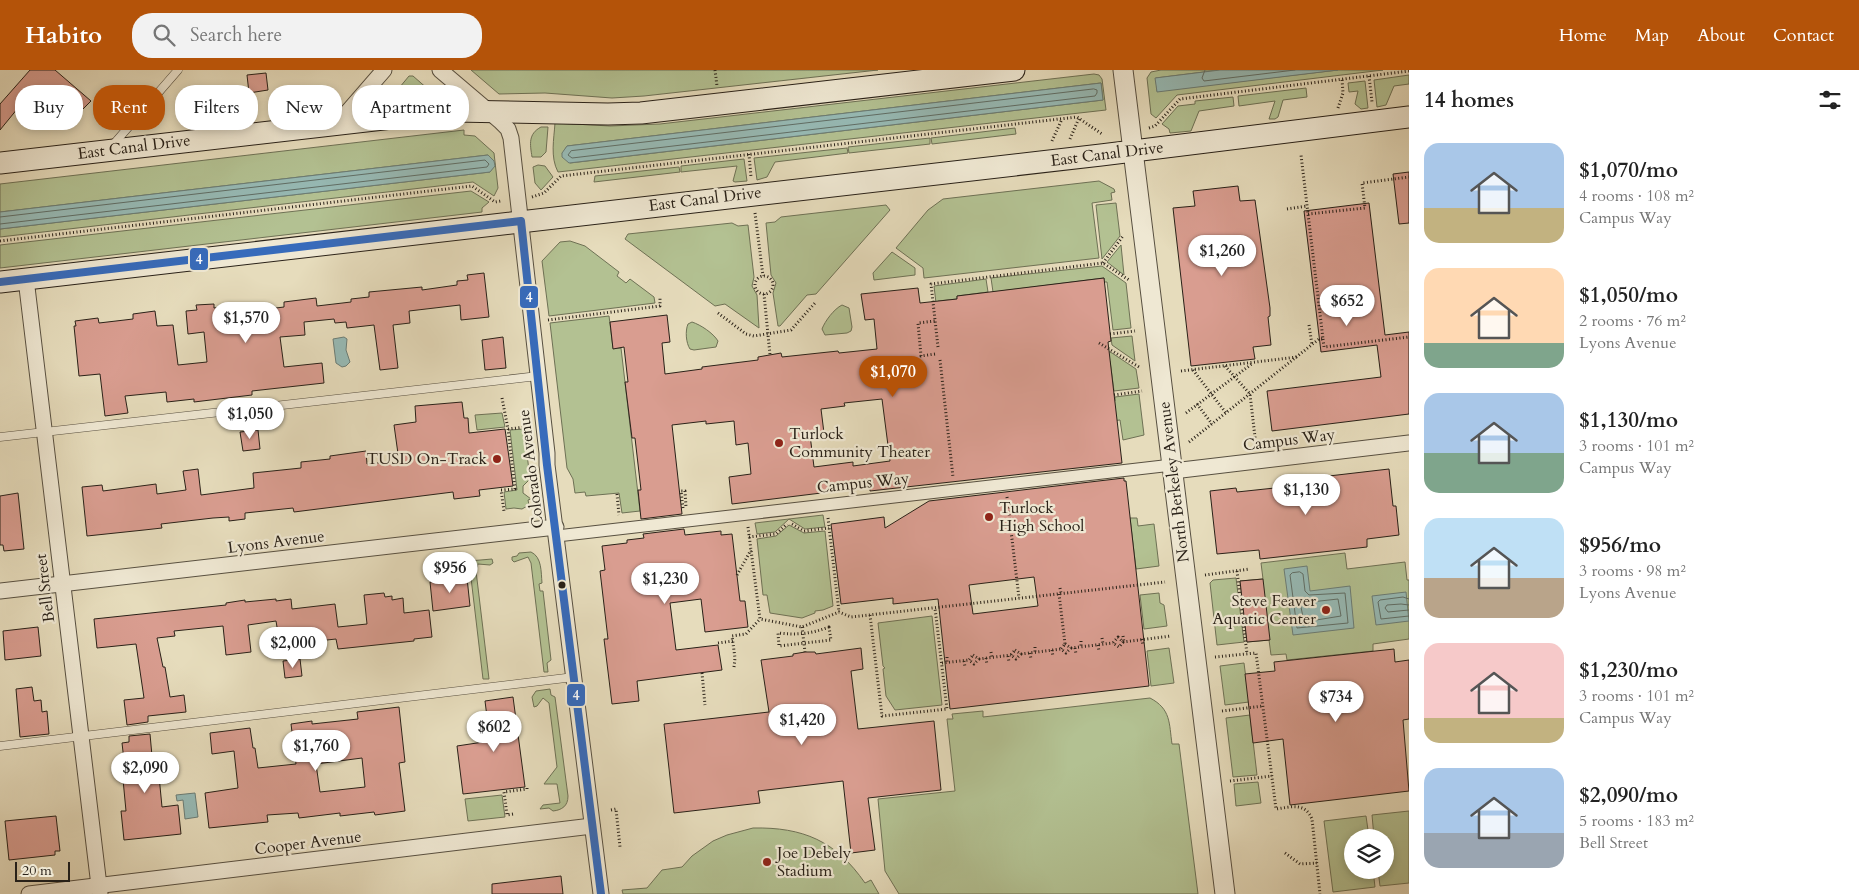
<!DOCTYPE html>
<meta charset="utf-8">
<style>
body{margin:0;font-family:Cardo,serif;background:#f2f2f2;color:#222;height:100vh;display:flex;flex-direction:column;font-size:19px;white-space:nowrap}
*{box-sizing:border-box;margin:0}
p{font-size:16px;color:#767676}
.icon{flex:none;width:28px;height:28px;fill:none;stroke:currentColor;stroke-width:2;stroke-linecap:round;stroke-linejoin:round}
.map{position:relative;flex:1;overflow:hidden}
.drawer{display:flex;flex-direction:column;background:#fff;width:450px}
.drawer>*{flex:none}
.banner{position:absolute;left:15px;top:15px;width:475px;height:45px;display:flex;gap:10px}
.fabs{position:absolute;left:1344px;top:759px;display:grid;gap:10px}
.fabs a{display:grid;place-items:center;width:50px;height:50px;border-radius:50%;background:#fff;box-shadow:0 2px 8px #0003;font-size:25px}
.scale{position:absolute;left:15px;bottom:12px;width:55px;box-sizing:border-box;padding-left:5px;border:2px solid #292118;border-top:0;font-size:14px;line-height:18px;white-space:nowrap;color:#292118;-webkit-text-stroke:4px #efe8d3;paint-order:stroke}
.price{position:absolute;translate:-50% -42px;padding:0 11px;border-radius:18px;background:#fff;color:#222;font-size:16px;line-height:32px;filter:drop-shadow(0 1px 2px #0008)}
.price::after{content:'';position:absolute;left:50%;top:30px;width:15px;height:11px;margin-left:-8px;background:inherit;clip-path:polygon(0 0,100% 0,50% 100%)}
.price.active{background:#b45309;color:#fff}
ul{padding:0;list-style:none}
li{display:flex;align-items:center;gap:15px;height:125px;padding:0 15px}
li span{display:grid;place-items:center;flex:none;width:140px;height:100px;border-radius:15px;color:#555}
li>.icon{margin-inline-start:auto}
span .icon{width:60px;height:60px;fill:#fffc;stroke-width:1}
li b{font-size:21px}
h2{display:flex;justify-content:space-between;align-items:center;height:60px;padding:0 15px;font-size:21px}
.pill{padding:0 18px;border-radius:20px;background:#fff;box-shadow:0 2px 8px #0003;font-size:18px;line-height:45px}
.pill.active{background:#b45309;color:#fff}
header{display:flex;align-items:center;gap:30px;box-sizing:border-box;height:70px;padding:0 25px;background:#b45309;color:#fff}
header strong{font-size:24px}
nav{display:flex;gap:28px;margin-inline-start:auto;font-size:18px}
.search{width:350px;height:45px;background:#f2f2f2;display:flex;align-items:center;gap:12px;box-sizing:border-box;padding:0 18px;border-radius:20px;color:#767676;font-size:19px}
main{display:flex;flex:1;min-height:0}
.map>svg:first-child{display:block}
.green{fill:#b3c192;stroke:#6e7155;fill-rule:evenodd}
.water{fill:#97bab5;stroke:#6b7d76}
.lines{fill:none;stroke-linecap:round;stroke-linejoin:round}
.shore{stroke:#606e66;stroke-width:1}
.building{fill:#d99d90;stroke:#292118;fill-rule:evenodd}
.service-casing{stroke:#585041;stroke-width:9}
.pedestrian-casing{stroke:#585041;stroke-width:13}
.minor-casing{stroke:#585041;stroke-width:17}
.tertiary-casing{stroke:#585041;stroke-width:21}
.secondary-casing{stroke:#292118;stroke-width:23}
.path{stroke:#292118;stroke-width:3;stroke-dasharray:1 2.5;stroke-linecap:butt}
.service{stroke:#efe8d3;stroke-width:8}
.pedestrian{stroke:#efe8d3;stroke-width:11}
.minor{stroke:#efe8d3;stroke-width:15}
.tertiary{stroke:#efe8d3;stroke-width:19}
.secondary{stroke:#efe8d3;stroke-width:21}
.bus-1-casing{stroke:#efe8d3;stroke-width:11}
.bus-1{stroke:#376bbb;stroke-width:8}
.poi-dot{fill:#8f2418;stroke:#efe8d3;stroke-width:2}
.bus-dot{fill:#292118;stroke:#efe8d3;stroke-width:2}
.labels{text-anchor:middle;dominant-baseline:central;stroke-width:4.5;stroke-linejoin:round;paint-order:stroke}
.street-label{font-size:16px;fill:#292118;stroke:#efe8d3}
.poi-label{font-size:16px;fill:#292118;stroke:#efe8d3;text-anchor:start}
.line-badge{stroke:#efe8d3;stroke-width:2}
.badge-label{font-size:14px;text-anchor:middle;font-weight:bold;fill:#fff}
</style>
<header>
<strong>Habito</strong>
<div class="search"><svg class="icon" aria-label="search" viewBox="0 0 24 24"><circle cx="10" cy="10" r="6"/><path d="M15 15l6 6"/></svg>Search here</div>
<nav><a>Home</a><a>Map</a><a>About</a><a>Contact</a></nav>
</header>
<main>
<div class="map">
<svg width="1409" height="824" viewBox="0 0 1409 824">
<rect width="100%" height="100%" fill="#e6dcbc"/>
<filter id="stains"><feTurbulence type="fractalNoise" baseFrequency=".004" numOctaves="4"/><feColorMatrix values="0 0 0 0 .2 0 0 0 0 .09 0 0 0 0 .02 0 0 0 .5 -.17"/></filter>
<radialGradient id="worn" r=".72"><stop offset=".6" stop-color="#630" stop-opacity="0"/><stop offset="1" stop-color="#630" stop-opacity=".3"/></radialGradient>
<g class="green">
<path d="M471 0H878L644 26 612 28 545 23 499 24Z"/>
<path d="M1161 0H1220L1156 8 1157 21 1338 0H1383L1177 25 1156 48 1151 44 1147 8 1151 2Z"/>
<path d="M1094 4 1099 5 1102 9 1106 40 558 102C550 87 554 69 555 53L610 56 660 54ZM1101 13 1103 30 570 93 562 84 567 76Z"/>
<path d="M1409 5V14L1394 16 1386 35 1377 37 1374 10Z"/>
<path d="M409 6H413L429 20 430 24 390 29Z"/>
<path d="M1365 11 1368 38 1361 39 1355 34 1358 21 1349 22 1348 13Z"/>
<path d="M1306 18 1307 27 1283 30 1278 47 1275 49H1269L1275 31 1239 36 1238 26Z"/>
<path d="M1233 27 1234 36 1199 41 1191 61 1170 63 1169 59 1162 54 1178 36 1195 34V31Z"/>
<path d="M541 57H548L546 82 541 87H532C530 74 528 64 541 57Z"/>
<path d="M1015 58 1016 64 932 74 931 68Z"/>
<path d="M464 60V65L475 66 494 83 498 118 494 126 473 112 0 167V159L490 102 495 94 488 85 0 142V114Z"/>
<path d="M930 68V74L849 83 848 77Z"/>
<path d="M847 78 848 83 775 92 767 107 757 110 754 88Z"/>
<path d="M744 89 747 111 735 112 733 111 737 96 681 102V96Z"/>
<path d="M538 95 545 96 553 107 541 120 535 113 533 97Z"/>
<path d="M679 97 680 102 594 112 595 106Z"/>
<path d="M1099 111 1114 119 1115 122 1111 123 1112 130 1092 133 1099 188 924 208 923 198 896 178 928 140 943 129Z"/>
<path d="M471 121 489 132 482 138V142L0 198V175Z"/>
<path d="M1116 133 1120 166 1102 189 1096 135Z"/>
<path d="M886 135 890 140 816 224 807 225 780 256H778L773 223 776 213 771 205 766 153 775 152 781 147Z"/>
<path d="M732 153 738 156 748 155 754 207 752 216 757 225 759 258 725 234 715 236 625 169 628 164Z"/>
<path d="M570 171 585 176 619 202 617 206 626 213 630 209 654 227 655 233 549 246 542 191 560 172Z"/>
<path d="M1121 175 1124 205 1107 192Z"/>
<path d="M892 182 915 198V205L874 210 873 203Z"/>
<path d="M1102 196 1126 213 1131 258 1113 260 1107 212H1104V208L993 222 991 208Z"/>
<path d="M986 209 988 222 957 226V229L938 231 936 233 934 216Z"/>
<path d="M842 235 849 238 852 257 851 261 847 263 825 265 822 259C825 251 834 239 842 235Z"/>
<path d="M609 246 613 278H621L640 441 622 443 619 423 586 426 585 422 575 423 573 409 567 398 550 253Z"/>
<path d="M692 252C701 255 713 263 718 271L716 277 694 280 690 279C686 273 685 261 688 254Z"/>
<path d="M1132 266 1135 291 1112 275 1111 268Z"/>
<path d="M1091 274 1112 283 1136 299 1139 318 1114 321 1110 291Z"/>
<path d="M1139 324 1144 365 1123 370 1120 350 1049 358 1115 331V327Z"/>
<path d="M502 343 505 357 477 360 475 345Z"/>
<path d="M524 359 530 409 523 416V423L531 429 528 430 529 435 522 439 514 438 506 439 504 422 517 420 510 360Z"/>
<path d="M823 445 825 457 805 459 789 449 775 462 757 464 755 453Z"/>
<path d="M1130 448H1137L1138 456 1154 454 1159 496 1136 499Z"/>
<path d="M789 455 804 463 825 461 833 536 823 540 815 541V543L802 548 770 543 767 525H763L757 469 776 466Z"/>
<path d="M531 482C542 487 541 502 542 513L539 514 540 521H543L551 590 547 593 548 602H544L531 493 528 487 514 492 512 490V487L517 486 519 483Z"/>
<path d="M1345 483 1347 499 1405 492 1407 510H1409V569L1373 574V581L1287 590 1286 584 1271 585 1269 570 1247 572 1240 511 1263 509 1261 493Z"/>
<path d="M492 489 493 493 490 495 478 494 476 501 489 609H483L469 491Z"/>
<path d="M1236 508 1244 572 1217 575 1210 513 1213 510Z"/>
<path d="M1159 523 1160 533 1164 535 1167 556 1144 559 1140 525Z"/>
<path d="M932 546 942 635 895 640 886 626 883 599 885 598 883 596 878 553Z"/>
<path d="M1169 578 1174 613 1151 616 1147 581Z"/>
<path d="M1244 593 1249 632 1225 635 1220 596Z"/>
<path d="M550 619 551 625 555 627 568 726C568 736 562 740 553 741L549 738 540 739 543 735 560 733 557 714H544L557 697 549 633 543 628 537 636 534 637 532 627 536 621Z"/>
<path d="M1150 628C1171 639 1169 653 1172 674H1179L1198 824H899L885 801 878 729 955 721 947 649H953L952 644 983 641V647Z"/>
<path d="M1250 645 1257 705 1233 707 1226 648Z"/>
<path d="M1258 712 1261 733 1236 736 1234 714Z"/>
<path d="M502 725 505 747 468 751 465 729Z"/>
<path d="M1409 741V813L1380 816 1378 800H1385V768L1374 767 1372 745Z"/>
<path d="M1366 746 1369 767 1352 768V800H1373L1375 817 1333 822 1324 751Z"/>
<path d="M753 758C803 757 836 771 865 813L871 810 879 824H623L622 820 647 818 662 800 682 797 692 786 713 771 727 765Z"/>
</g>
<g class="water">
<path d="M1220 0H1338L1157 22 1155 8Z"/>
<path d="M1101 13 1103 30 569 93 562 87V83L567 76Z"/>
<path d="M488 85 494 91 495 96 490 102 0 159V142Z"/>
<path d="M344 267 347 269 346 280 350 292 346 296 342 297 336 293 333 269Z"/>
<path d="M1307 496 1310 521 1350 516 1354 558 1293 565 1284 499Z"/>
<path d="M1406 522 1409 551 1376 555 1372 526Z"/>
<path d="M195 723 198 747 185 749 183 730 177 731 176 725Z"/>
</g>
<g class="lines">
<g class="shore">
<path d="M1205 0 1202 8 1204 11 1295 0"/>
<path d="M1094 19 1097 20V23L1095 26 572 88 568 85 571 81Z"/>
<path d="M0 147 485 90 489 94 487 97 0 154"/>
<path d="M1300 502 1303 504 1305 521 1309 525 1345 523 1348 553 1297 558 1290 505 1292 503Z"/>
<path d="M1301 529 1311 532 1338 529 1341 546 1304 552 1300 532Z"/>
<path d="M1409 529 1403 527 1380 530 1378 532 1381 549 1409 546"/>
<path d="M1409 535 1401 534 1387 535 1385 538 1388 542 1409 540"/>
</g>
</g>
<g class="building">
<path d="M30 0H55L91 31 79 43 70 35 50 58 46 55 44 58 36 51 35 52 18 38 0 60V34Z"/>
<path d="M266 3 268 20 249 23 247 5Z"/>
<path d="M1409 102V153L1399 154 1393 104Z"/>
<path d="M1238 116 1240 131 1255 130 1270 238V246L1268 247 1271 275 1253 277 1255 289 1191 296 1173 138 1195 136 1193 121Z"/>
<path d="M1369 133 1385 265 1409 262V344L1272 361 1267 321 1381 307 1377 275 1321 282 1304 141Z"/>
<path d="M484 203 489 247 461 250 460 235 409 241 410 253 393 255 398 298 380 300 374 255 347 258 346 252 335 253 334 249 304 252 305 265 280 267 284 297 322 293 324 313 252 321V325L194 332V329L167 332 166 322 125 326 128 343 105 346 100 304 79 306 74 256H76L75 251 98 248 99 253 133 249V244L155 241 157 256 173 255 178 295 207 292 204 262 188 264 186 241 197 240 196 235 214 234V238L223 237 227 244 284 237V232L316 228 317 236 351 232V229L369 227V222L422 217V220L457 215V211L468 210 467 205Z"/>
<path d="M1104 208 1111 271 1108 272 1122 393 870 421V417L732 434 729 407 751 404 748 373 736 375 734 351 706 354V351L672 355 682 444 641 449 638 420H641L635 368H632L625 312H628L624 277 613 279 610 252 667 245 670 272 662 273 665 304 702 299V297L758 290V287L781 283 782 287 838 281 839 283 877 279 874 249 865 250 861 224 918 218 920 233 957 229V226ZM882 329 890 391 853 396V392L814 397 810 365 824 363 821 339 845 336 844 333Z"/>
<path d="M503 267 506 298 485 300 482 270Z"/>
<path d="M462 332 464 348H468L469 363 505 359 513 416 479 420 480 426 454 429 453 422 294 442 293 438 245 443V449L229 451V447L213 448 161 454 162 458 144 460 87 466 82 417 102 415 103 421 156 414 157 424 186 420 183 401 198 399 201 425 254 418 253 403 301 398V392L330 389V386L366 381 367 394 399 391 394 355 416 352 415 336Z"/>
<path d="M258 360 260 379 243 381 240 362Z"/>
<path d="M1389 399 1393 436H1396L1399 465 1367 469V477L1260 489 1259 480 1217 484 1210 421 1236 418 1237 422 1303 415V409Z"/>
<path d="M1124 408V411H1126L1149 616 950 639 938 529 893 534V528L841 534 831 454 884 447 885 458 929 431ZM1034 507 1038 536 973 544 969 515Z"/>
<path d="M18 423 24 479 4 481 3 475H0V426Z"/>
<path d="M684 459 685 465 721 461V465L732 464 740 531H745L748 557 705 562 701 529 670 533 676 580 718 575 722 600 637 611 639 631 612 634 604 569H608L600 501 605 500 602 476 627 473V470L644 468 643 464Z"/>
<path d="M467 508 470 536 433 541 430 512Z"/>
<path d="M1263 509 1270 570 1247 572 1240 511Z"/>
<path d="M384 523 385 527 392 526V530L403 528 404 543 429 540 432 567 414 569V571L338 579 336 569 309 572 308 559 278 563 276 551 248 555 251 582 226 585 223 556 174 561 175 566 157 568 163 597H165L170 627 184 625 186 642 148 646V652L127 655 124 630 144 628 136 574 97 578 94 549 226 535V533L245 530V532L276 529V531L291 529 292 539 335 534 338 557 367 554 364 525Z"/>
<path d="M38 557 41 586 5 590 3 561Z"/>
<path d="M861 578 863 599 851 601 858 659 934 651 941 720 868 728 875 780 851 783 843 711 758 721 760 733 674 743 664 654 769 642 761 590 793 586V584L805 582H815L816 584Z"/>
<path d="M1394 579 1395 592 1409 590V649L1403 650 1409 721 1290 735 1283 669 1253 673 1245 604 1275 601 1274 592Z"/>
<path d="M300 589 302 606 285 608 283 591Z"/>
<path d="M32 617 34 631 41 630 42 642 47 641 49 664 20 667 16 619Z"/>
<path d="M513 627 525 717 463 724 457 676 490 671 485 631Z"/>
<path d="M399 637 405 692 399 693 405 741 375 745 374 742 340 746V743L299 748 298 743 267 745 268 752 209 758 205 723 238 718 234 681 212 684 210 663 250 658 253 678H255L258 698 296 694 291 654 312 651V654L358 649 357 642ZM362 688 365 717 320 722 316 694Z"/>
<path d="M150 664 152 686 157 685 162 737 178 735 181 764 124 770 121 741H126L122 699H125L122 673 129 672V666Z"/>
<path d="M56 746 60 781H55V785L9 790 5 751Z"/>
<path d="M561 806 563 824H492V814Z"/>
</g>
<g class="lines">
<defs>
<g id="service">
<path d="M112 76 178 0"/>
<path d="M0 367 538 306"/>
<path d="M0 676 574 607"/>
</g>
<path id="pedestrian" d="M557 466 1172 395"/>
<g id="minor">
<path d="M440 0 500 51 508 59 511 68 547 383V395L601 824"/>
<path d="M338 53 384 0"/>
<path d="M26 209 100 824"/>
<path d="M1173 401 1409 373"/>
<path d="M0 521 556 457"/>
<path d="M29 824 592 756"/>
</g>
<path id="tertiary" d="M1123 0 1225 824"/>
<g id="secondary">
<path d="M0 93 453 41 608 44 641 43 1014 0"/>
<path d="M0 212 1101 85 1409 47"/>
</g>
</defs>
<use href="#service" class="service-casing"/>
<use href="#pedestrian" class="pedestrian-casing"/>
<use href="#minor" class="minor-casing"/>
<use href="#tertiary" class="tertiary-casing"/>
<use href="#secondary" class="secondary-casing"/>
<g class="path">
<path d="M715 0 717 16"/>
<path d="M1369 6 1372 32"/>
<path d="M1338 38 1343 23 1342 9"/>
<path d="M1149 58 1155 56 1180 29 1409 1"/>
<path d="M1070 69 1079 48"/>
<path d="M1052 71 1062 49"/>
<path d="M749 84 751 107"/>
<path d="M532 127 544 123 561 106 1077 47 1102 64"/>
<path d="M1287 139 1307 136"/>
<path d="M755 143 763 206"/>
<path d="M1308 144 1365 138 1362 113 1409 107"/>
<path d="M0 171 472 116 495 132 501 131"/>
<path d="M1103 193 1123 166"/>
<circle cx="764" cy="215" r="9"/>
<path d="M764 224 770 285"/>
<path d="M718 243 746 264 754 266 791 260 815 233"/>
<path d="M548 250 660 236V228"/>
<path d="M1309 255 1312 275"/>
<path d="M1110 264 1135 261"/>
<path d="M1323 269 1324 277 1409 267"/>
<path d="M1099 273 1139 297"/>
<path d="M938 277 931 214 1103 193 1129 210"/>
<path d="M935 284 921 286 918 253 935 251"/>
<path d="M940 290 953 407"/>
<path d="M1225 296 1250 324 1256 376"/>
<path d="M1193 300 1226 343"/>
<path d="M1181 301 1297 287"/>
<path d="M1114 325 1142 321"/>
<path d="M502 328 508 359 515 419 501 420 504 441"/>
<path d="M1197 334 1212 354"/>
<path d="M1186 343 1253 293"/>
<path d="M508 359 526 357"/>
<path d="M1189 372 1319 269H1323L1301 85"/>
<path d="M617 424 619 445"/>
<path d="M1007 427 1019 528"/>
<path d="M683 438 681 421H685L686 437"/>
<path d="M828 448 839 542"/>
<path d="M792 454 804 461 829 458"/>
<path d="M748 457 760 549 802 557 839 542 851 547 1165 512"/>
<path d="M749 467 776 464 787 454"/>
<path d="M1237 501 1247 584"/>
<path d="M737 505 751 480"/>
<path d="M1205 505 1250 499"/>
<path d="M1060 518 1061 523"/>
<path d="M1059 524 1065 574"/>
<path d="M870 545 882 646 947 639 935 538"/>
<path d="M802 557 805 582"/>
<path d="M829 557 831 570 779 576 778 563C796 565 811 564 829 557Z"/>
<path d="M1123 566 1124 572"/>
<path d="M1118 567 1123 572 1119 577 1113 573Z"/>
<path d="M1102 568 1103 574"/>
<path d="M1142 569 1143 576"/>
<path d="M1081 571V577"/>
<path d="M1123 572 1171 566"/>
<path d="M718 573 733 571"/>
<path d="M1065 574 1071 578 1066 583 1061 579Z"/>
<path d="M1098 575 1099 581"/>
<path d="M1035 577V582"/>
<path d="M1071 578 1113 573"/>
<path d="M1075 578 1076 584"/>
<path d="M1015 580 1021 584 1016 589 1011 585Z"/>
<path d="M1052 580 1053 587"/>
<path d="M991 582 992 588"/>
<path d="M1030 583 1031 589"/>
<path d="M1021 584 1061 579"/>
<path d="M973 585 979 589 974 594 969 590Z"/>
<path d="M1008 586 1009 592"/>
<path d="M947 587V593"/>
<path d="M1215 587 1256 583 1276 739C1291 737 1305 732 1312 749L1320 824"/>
<path d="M986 588 987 595"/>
<path d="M979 589 1011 585"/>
<path d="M964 591 965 597"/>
<path d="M942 593 969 590"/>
<path d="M734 597 735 588 732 566 746 564 760 549"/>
<path d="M702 603 705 635"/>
<path d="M1222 641 1263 636"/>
<path d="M1230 711 1272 706"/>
<path d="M611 740 616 739 620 777"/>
<path d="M513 744 507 745 504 722 527 719V717"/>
<path d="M1285 783 1300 794 1317 793"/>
</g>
<use href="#service" class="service"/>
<use href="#pedestrian" class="pedestrian"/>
<use href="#minor" class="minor"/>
<use href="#tertiary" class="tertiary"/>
<use href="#secondary" class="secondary"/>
<defs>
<path id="bus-1" d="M0 212 521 151 547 395 601 824"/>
</defs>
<use href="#bus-1" class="bus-1-casing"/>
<use href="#bus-1" class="bus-1"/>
</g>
<g class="poi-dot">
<circle cx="779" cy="373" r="5"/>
<circle cx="497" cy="389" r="5"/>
<circle cx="989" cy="447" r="5"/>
<circle cx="1326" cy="540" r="5"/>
<circle cx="767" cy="792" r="5"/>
</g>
<circle class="bus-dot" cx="562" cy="515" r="4.5"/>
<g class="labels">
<g class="street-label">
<text transform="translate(134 77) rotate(-7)">East Canal Drive</text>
<text transform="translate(1107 84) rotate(-7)">East Canal Drive</text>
<text transform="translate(705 129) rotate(-7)">East Canal Drive</text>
<text transform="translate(1289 370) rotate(-7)">Campus Way</text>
<text transform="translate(531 399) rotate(-97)">Colorado Avenue</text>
<text transform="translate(1174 412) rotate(-97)">North Berkeley Avenue</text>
<text transform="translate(863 413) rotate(-6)">Campus Way</text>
<text transform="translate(276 472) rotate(-7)">Lyons Avenue</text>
<text transform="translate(45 518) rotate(-97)">Bell Street</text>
<text transform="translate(308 773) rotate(-7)">Cooper Avenue</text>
</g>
<g class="poi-label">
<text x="789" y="364">Turlock<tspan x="789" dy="18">Community Theater</tspan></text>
<text x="487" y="389" text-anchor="end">TUSD On-Track</text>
<text x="999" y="438">Turlock<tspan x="999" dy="18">High School</tspan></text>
<text x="1316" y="531" text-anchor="end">Steve Feaver<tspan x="1316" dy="18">Aquatic Center</tspan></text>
<text x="777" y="783">Joe Debely<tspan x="777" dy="18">Stadium</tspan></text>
</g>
</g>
<g class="line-badge">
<rect x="189" y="177" width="20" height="24" rx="5" fill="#376bbb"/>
<rect x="519" y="215" width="20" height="24" rx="5" fill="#376bbb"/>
<rect x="566" y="613" width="20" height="24" rx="5" fill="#376bbb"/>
</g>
<g class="badge-label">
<text x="199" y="194">4</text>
<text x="529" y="232">4</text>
<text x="576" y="630">4</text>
</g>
<rect width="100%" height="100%" filter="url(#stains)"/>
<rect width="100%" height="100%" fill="url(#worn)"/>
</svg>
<div class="fabs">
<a><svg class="icon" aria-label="layers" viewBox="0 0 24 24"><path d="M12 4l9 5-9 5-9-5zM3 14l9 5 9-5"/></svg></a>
</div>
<div class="scale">20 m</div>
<b class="price" style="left:1222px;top:207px">$1,260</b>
<b class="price" style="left:1347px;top:257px">$652</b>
<b class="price" style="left:246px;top:274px">$1,570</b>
<b class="price active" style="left:893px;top:328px">$1,070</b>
<b class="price" style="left:250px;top:370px">$1,050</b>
<b class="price" style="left:1306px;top:446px">$1,130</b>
<b class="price" style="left:450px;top:524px">$956</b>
<b class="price" style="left:665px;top:535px">$1,230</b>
<b class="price" style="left:293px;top:599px">$2,000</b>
<b class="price" style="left:1336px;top:653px">$734</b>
<b class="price" style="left:802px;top:676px">$1,420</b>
<b class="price" style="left:494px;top:683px">$602</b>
<b class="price" style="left:316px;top:702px">$1,760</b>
<b class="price" style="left:145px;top:724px">$2,090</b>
<div class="banner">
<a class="pill">Buy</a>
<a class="pill active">Rent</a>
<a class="pill">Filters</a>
<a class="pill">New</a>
<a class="pill">Apartment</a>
</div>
</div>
<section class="drawer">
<h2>14 homes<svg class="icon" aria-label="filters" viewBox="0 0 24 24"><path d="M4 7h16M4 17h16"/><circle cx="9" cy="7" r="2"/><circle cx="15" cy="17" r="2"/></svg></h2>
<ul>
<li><span style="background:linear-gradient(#a9c7e8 65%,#c2b280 0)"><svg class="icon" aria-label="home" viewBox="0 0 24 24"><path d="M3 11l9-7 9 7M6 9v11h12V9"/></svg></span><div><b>$1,070/mo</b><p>4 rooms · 108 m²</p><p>Campus Way</p></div></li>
<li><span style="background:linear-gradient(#ffd9b3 75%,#7fa58c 0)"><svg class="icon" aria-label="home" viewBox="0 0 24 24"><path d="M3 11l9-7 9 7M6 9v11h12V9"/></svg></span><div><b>$1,050/mo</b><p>2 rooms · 76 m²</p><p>Lyons Avenue</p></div></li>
<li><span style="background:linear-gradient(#a9c7e8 60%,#7fa58c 0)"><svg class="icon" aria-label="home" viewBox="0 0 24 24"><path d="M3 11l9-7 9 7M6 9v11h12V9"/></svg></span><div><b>$1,130/mo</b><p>3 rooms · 101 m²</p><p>Campus Way</p></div></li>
<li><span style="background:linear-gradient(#bfe0f5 60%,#b9a48a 0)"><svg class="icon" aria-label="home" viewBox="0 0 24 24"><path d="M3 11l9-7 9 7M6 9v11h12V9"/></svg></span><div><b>$956/mo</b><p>3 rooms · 98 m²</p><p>Lyons Avenue</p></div></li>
<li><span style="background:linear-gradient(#f6c9c9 75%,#c2b280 0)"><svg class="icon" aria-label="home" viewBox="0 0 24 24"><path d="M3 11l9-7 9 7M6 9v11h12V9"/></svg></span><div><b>$1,230/mo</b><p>3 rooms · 101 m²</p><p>Campus Way</p></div></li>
<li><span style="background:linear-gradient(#a9c7e8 65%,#9aa5b1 0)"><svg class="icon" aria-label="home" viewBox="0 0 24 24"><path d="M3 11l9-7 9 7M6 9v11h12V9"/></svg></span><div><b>$2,090/mo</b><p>5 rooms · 183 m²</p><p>Bell Street</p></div></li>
</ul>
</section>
</main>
